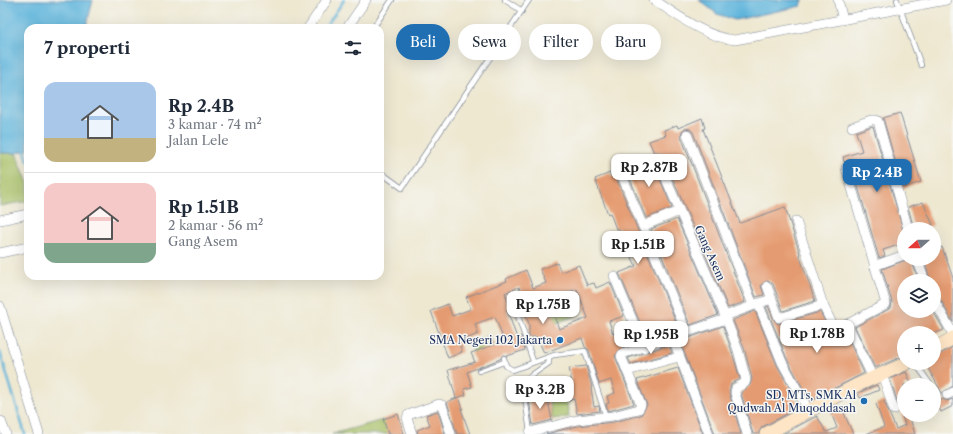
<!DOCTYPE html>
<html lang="id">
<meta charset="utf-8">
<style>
body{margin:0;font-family:"Libre Caslon Text",serif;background:#f6f6f7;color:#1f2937;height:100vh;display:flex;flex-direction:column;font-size:15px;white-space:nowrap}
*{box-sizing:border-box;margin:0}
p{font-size:13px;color:#747a83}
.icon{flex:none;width:22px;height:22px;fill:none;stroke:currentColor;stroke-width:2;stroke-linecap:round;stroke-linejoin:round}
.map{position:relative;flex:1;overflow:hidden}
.details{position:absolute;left:24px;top:24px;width:360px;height:256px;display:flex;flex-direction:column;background:#fff;border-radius:12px;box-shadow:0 4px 16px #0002}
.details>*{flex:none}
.top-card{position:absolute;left:396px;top:24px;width:380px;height:36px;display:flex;gap:8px}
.needle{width:26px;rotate:249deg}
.controls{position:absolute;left:897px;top:222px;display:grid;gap:8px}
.controls a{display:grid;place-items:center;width:44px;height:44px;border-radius:50%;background:#fff;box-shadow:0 4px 16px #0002;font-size:20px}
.price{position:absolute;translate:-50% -34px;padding:0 9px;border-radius:8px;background:#fff;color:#222;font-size:13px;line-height:26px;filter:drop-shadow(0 1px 2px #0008)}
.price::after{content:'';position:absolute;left:50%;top:24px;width:12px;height:9px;margin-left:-6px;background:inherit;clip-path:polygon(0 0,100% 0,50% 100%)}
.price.on{background:#1f6fb2;color:#fff}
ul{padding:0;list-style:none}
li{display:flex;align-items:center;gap:12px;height:100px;padding:0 20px}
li+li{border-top:1px solid #e0e1e3}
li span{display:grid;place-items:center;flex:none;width:112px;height:80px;border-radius:12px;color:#555}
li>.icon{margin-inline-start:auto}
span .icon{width:48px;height:48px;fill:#fffc;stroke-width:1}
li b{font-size:17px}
h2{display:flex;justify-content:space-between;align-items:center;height:48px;padding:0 20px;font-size:17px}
.pill{padding:0 14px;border-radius:18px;background:#fff;box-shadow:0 4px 16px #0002;font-size:14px;line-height:36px}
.pill.on{background:#1f6fb2;color:#fff}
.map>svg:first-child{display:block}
.green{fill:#a7c066;stroke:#617862}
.water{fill:#60b5dc;stroke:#3e729d}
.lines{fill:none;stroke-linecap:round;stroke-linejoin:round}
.stream{stroke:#60b5dc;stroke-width:2.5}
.building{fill:#e59b71;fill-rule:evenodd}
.lane-casing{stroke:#848c98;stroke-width:6}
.street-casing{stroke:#848c98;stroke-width:10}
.secondary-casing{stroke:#848c98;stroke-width:14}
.lane{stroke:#fff;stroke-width:4.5}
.street{stroke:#fff;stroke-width:9}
.secondary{stroke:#fee5c5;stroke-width:13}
.poi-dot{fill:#1f6fb2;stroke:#f6f6f2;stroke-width:1.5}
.labels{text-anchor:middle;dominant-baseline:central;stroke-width:3;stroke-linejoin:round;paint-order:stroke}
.street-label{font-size:11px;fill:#1b2f5e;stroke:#f6f6f2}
.poi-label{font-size:11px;fill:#1b2f5e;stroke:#f6f6f2;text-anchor:end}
</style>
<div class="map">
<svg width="953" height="434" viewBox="0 0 953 434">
<rect width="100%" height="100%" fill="#f6f6f2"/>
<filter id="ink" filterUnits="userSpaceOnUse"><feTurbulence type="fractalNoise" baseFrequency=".025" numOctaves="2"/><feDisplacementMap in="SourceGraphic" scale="8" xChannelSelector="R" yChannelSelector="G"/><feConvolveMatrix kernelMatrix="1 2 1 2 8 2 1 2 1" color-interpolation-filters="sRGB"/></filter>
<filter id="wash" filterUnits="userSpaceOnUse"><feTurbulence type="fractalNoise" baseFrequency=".012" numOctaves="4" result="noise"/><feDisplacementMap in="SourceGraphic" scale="16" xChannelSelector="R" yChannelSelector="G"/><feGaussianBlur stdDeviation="0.9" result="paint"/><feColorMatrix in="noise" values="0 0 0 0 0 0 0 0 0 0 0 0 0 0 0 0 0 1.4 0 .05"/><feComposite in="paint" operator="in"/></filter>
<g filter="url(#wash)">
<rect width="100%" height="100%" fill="#eee8d1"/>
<g class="green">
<path d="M0 153H16L28 183V201L0 206Z"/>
<path d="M569 289 578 315 554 324 545 298Z"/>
<path d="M489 336 493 346 474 354 470 343Z"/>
<path d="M563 379 569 417 552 419 547 381Z"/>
<path d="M390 418 395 434H332Z"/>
</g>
<g class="water">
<path d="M0 0H93L86 28H28V150L16 153H0Z"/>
<path d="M699 0H803L801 6 735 20 717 14Z"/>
</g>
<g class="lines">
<g class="stream">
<path d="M325 28 344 0"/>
<path d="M25 151 28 161"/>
<path d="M0 352 25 434"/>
</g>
</g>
<g id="blocks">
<g class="building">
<path d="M900 113 921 182 903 188 883 118Z"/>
<path d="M702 118 705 128 703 129 740 223 785 207 800 254H799L815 301 783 311 773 284 768 280 761 285 764 295 756 297 693 132 690 129 685 128 682 131 681 136 745 302 728 308 663 156 658 152 654 153 649 141 666 135 664 130 677 125 678 128Z"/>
<path d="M873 126 904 233V249L901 250 899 245 883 250 885 256 879 258 852 166 848 162H844L843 157 862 151 856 132Z"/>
<path d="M651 157 672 208 646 218 629 176 622 172 637 167 636 163Z"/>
<path d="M610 173 611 176 620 173 617 180 679 329 647 339 619 273 636 266 618 228 616 229 610 213 608 214 595 179Z"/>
<path d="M923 202 933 225 922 229H914L908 207Z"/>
<path d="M677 219 718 315 690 325 651 229Z"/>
<path d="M942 247 953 278V322L939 297 934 294V281H931L923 259H934V250Z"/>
<path d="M908 259H911L919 281H904V311H933L944 330 936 333H904V352L900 354 901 357 875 368 855 327 891 308 892 302 882 269Z"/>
<path d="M557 263 561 272 579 265 587 285 594 283 596 288 610 282 624 316 609 321 613 334 629 328 635 343 620 349 615 356 634 404 608 411 606 404 609 403 607 396 615 393 611 380 599 384 589 350 585 347 582 338 544 353 537 337H529V324L524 311 528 310 519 287 505 293 511 309 507 310 517 338 521 336 525 350 507 356 503 355 500 359 467 372 472 387 464 389 466 395 456 398 448 370 475 362 471 353 504 341 495 317 475 324 478 334 459 342 462 352 448 358 431 311 448 304 452 316 471 309 466 297 507 281 506 279 526 270 533 288 546 283 540 269ZM577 289 588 318 559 329 548 300Z"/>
<path d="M768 306 774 320 778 324 820 312 832 334 836 336 845 332 864 373 810 401 787 359 766 307Z"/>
<path d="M755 311 777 365 800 407 762 427 758 434H753L741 393 750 385 752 378 744 348 733 320Z"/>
<path d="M723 326 732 352 740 379 731 384 729 392 741 434H715L680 341Z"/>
<path d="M669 345 672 353 631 364 628 358Z"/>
<path d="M953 347V386L942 393 925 363H934V357Z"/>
<path d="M586 366 592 387H591L594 407 599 406 600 411 577 414 574 399 568 401 565 384 572 383 569 368Z"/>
<path d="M678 368 703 434H546L578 426 614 422 641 415 647 405 637 380Z"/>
<path d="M906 372 912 385H904V389L901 390 904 400V415H909L915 434H866L884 427 876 404 884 401 896 429 905 425 890 379Z"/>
<path d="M877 385 879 390 860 398 858 393Z"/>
<path d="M547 396 552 420 533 425 529 400Z"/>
<path d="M459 397 463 409H461L470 434H457L447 402Z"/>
<path d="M943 399 947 401 953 399V406L941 412 936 403Z"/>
<path d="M841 406 853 434H783L817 416 826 432 837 428 830 410Z"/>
<path d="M438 411 445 434H418L417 430 430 425 426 415Z"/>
<path d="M398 414 404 434H388L383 419Z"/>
</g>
</g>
</g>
<g filter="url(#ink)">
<use href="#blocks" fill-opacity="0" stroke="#848c98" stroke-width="1"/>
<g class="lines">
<defs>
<g id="lane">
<path d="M505 0 522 11"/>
<path d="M897 0 921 65"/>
<path d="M373 28 392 0"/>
<path d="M380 172 402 188 529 0"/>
<path d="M514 304 533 361"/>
<path d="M504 358 506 366 513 370 554 355 585 351 606 417"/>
<path d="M915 363 931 385"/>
<path d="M479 371 504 362"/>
<path d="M934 389 938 394"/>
<path d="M530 432 523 383 529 377 549 363V357"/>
</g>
<g id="street">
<path d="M654 0C679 16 705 37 735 40L946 0"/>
<path d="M838 0 843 20"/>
<path d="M308 28 327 0"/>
<path d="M347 28 366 0"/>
<path d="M852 127 871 120H876L878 121 908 229"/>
<path d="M687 134 753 305"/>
<path d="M657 158 725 316 738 350 746 380 745 383 736 388 735 393 747 434"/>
<path d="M623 178 686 331"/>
<path d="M0 220 28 214"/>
<path d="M796 221 823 305"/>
<path d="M643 226 679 211"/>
<path d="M0 253 28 247"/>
<path d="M917 259 925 281"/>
<path d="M874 266 904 255"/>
<path d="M614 276 644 348"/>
<path d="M767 286 779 318 823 305 834 328 836 330 886 304 846 168"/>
<path d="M934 300 953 334"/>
<path d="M758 303 782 362 809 411"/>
<path d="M0 306 39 434"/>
<path d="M725 316 771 299"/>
<path d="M848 325 873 378"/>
<path d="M672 336 709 434"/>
<path d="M627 371 679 357"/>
<path d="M882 374 894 410"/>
<path d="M947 395 953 392"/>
<path d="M1 421 6 434"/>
<path d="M412 434 407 418 408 415 439 404 442 405 451 434"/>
<path d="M530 434V432L577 420 613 416 639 409 641 405 621 356 622 354 726 319"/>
</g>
<g id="secondary">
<path d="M934 349 953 338"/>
<path d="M766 434 855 386 907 363"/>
</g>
</defs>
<use href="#lane" class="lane-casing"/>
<use href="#street" class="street-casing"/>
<use href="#secondary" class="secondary-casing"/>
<use href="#lane" class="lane"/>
<use href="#street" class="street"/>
<use href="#secondary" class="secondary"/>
</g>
</g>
<g class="poi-dot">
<circle cx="560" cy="340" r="4"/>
<circle cx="864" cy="401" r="4"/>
</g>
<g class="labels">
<g class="street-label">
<text transform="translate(710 253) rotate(66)">Gang Asem</text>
</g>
<g class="poi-label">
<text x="552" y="340">SMA Negeri 102 Jakarta</text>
<text x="856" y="395">SD, MTs, SMK Al<tspan x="856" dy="13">Qudwah Al Muqoddasah</tspan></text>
</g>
</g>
</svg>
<div class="controls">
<a><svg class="needle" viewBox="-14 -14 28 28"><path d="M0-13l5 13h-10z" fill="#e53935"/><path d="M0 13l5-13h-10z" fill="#747a83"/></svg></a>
<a><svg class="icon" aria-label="layers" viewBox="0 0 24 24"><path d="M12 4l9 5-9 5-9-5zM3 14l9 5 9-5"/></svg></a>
<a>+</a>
<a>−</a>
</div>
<b class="price" style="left:649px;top:188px">Rp 2.87B</b>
<b class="price on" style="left:877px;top:193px">Rp 2.4B</b>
<b class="price" style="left:638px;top:265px">Rp 1.51B</b>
<b class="price" style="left:543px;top:325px">Rp 1.75B</b>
<b class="price" style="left:817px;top:354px">Rp 1.78B</b>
<b class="price" style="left:651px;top:355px">Rp 1.95B</b>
<b class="price" style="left:540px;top:410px">Rp 3.2B</b>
<div class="top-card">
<a class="pill on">Beli</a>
<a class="pill">Sewa</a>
<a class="pill">Filter</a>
<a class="pill">Baru</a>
</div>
<section class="details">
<h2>7 properti<svg class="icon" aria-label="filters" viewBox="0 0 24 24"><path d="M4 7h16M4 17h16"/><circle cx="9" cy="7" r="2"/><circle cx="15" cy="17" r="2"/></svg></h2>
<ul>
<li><span style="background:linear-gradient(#a9c7e8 70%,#c2b280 0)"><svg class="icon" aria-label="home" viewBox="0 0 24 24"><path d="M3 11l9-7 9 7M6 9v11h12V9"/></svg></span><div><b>Rp 2.4B</b><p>3 kamar · 74 m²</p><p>Jalan Lele</p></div></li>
<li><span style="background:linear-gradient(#f6c9c9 75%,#7fa58c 0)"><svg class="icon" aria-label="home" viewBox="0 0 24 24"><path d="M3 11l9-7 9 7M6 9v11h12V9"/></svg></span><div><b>Rp 1.51B</b><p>2 kamar · 56 m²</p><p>Gang Asem</p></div></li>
</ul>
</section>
</div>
